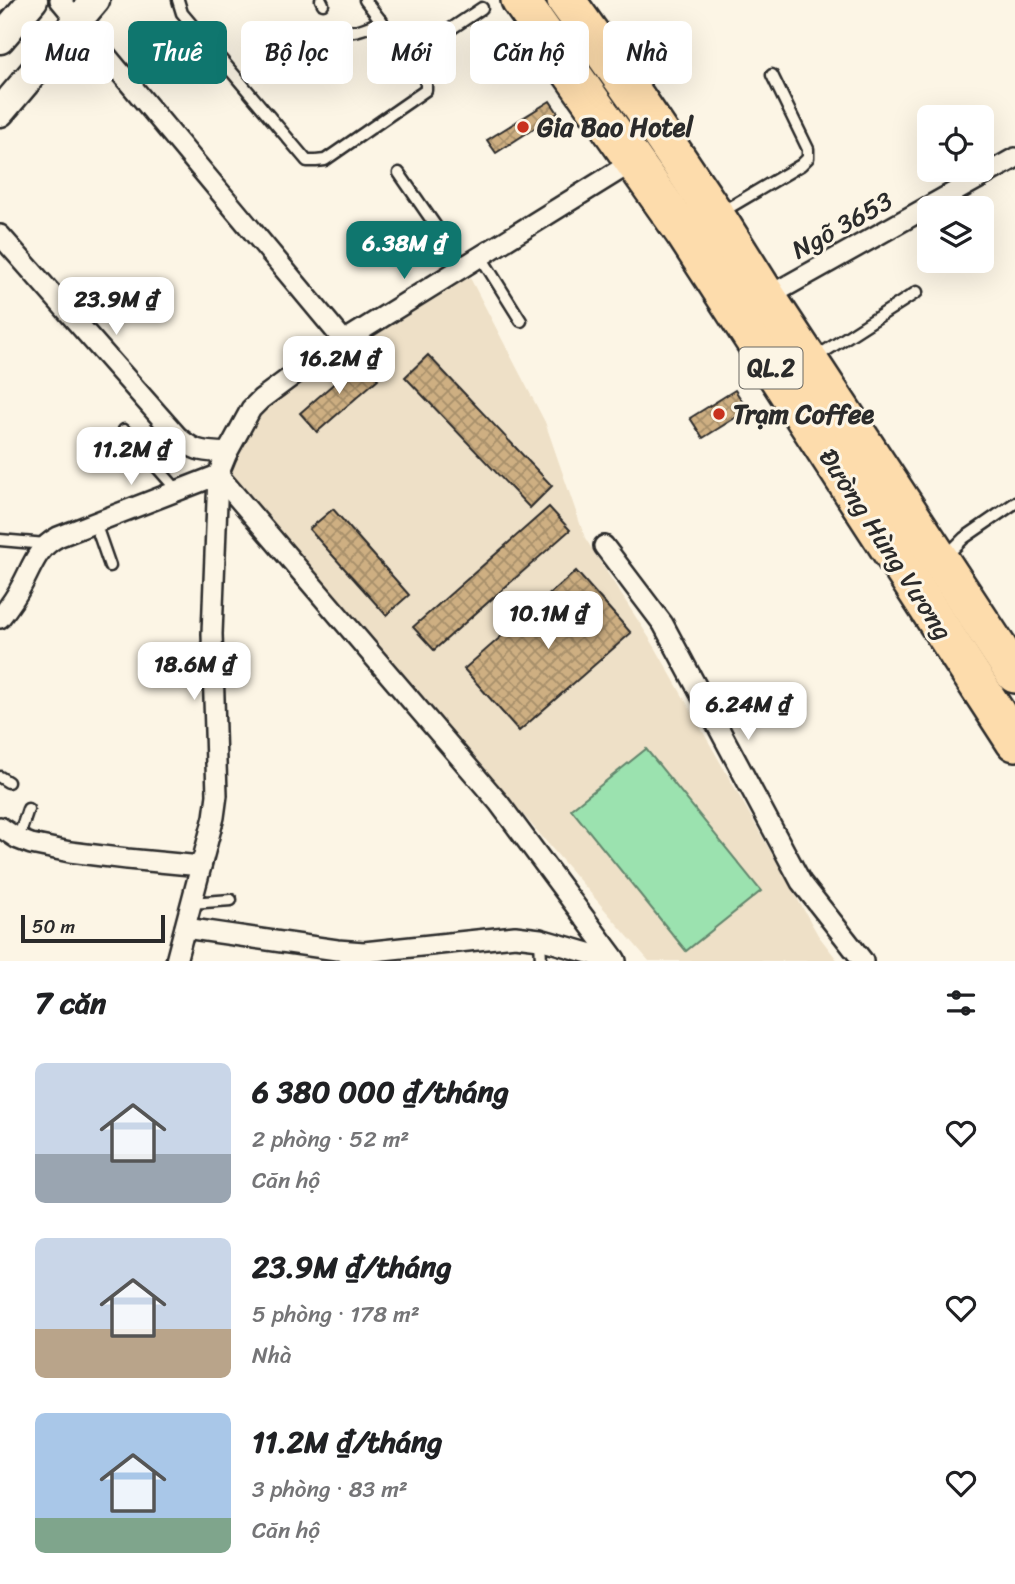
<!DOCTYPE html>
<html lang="vi">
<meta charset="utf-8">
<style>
body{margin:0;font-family:Sriracha,sans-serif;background:#f2f2f2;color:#202124;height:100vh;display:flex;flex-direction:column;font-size:26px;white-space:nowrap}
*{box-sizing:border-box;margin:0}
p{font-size:23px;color:#757577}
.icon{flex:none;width:38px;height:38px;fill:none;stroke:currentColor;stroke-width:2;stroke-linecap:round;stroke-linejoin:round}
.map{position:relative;height:961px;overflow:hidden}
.sheet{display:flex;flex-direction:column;background:#fff;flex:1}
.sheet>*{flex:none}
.top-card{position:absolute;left:21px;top:21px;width:973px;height:63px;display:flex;gap:14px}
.tools{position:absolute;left:917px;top:105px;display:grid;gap:14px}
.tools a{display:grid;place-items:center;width:77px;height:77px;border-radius:10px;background:#fff;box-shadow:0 7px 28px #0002;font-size:35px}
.scale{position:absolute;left:21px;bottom:18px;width:144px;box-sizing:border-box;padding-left:7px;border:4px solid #2b2b2b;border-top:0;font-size:19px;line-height:24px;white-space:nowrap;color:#2b2b2b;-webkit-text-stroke:5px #fcf5e5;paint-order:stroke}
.price{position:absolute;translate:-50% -60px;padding:0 16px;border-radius:14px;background:#fff;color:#222;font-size:23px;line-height:46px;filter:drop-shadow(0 2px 4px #0008)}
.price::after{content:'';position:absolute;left:50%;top:42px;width:21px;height:16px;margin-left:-10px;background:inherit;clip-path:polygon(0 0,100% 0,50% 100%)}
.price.current{background:#0f766e;color:#fff}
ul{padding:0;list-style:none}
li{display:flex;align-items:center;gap:21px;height:175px;padding:0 35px}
li span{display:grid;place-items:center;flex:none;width:196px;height:140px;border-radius:10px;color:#555}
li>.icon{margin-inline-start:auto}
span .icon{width:84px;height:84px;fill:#fffc;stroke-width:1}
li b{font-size:30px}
h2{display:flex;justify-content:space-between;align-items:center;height:84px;padding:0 35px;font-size:30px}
.tag{padding:0 24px;border-radius:10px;background:#fff;box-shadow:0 7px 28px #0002;font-size:24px;line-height:63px}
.tag.current{background:#0f766e;color:#fff}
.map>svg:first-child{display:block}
.built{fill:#eee0c7}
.green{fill:#9be2af;stroke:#63866d;stroke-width:2}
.building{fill:url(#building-cross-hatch);stroke:#2b2b2b;stroke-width:2}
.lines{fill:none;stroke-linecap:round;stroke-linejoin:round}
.lane-casing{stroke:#2b2b2b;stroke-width:15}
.street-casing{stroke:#2b2b2b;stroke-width:24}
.secondary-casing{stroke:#2b2b2b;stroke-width:33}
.highway-casing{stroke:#2b2b2b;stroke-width:42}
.lane{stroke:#fcf5e5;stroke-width:10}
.street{stroke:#fcf5e5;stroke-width:19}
.secondary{stroke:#fcf5e5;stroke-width:28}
.highway{stroke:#fddcac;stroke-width:37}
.poi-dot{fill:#c8321e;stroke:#fcf5e5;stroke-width:2.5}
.labels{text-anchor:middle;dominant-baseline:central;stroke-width:6;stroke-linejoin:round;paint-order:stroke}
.shield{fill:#fcf5e5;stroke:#6a6863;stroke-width:2}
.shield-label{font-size:24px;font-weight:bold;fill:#2b2b2b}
.poi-label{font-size:26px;font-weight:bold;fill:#2b2b2b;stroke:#fcf5e5;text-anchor:start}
.street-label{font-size:26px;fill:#2b2b2b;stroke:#fcf5e5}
</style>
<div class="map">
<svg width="1015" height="961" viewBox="0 0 1015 961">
<defs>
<pattern id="building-cross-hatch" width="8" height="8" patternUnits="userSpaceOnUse" patternTransform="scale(1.75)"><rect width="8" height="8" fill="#ceaf82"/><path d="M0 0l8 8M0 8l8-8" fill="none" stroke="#a78f6b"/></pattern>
</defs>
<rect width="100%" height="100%" fill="#fcf5e5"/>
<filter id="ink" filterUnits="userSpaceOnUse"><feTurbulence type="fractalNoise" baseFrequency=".0143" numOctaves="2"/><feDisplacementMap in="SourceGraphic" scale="14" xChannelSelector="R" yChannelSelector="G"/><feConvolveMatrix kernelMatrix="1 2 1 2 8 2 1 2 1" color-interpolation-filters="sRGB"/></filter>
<g filter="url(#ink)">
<path class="built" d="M467 272 545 422 585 538 655 647 818 935 838 961H649L227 471 265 401Z"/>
<path class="green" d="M646 749 761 891 686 951 571 809Z"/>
<g class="building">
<path d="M550 101 558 113 496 153 487 140Z"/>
<path d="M428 355 552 486 530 508 405 377Z"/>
<path d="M361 360 378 379 317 432 300 413Z"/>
<path d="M735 390 748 410 703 438 690 418Z"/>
<path d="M549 507 570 530 434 650 413 627Z"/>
<path d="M333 509 409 595 386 615 309 529Z"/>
<path d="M576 571 631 633 519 731 464 669Z"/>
</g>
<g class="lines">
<defs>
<g id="lane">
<path d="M178 0 182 13 307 161H316L325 160 426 90V83L422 74 365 0"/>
<path d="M321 0 323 4"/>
<path d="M339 28C353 36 367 27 382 21"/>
<path d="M409 57 482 8"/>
<path d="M399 173 464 267"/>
<path d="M720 213 801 165 808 158V149L772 75"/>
<path d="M481 257 521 321"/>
<path d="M816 357 917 292"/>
<path d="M124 430 178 491"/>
<path d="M95 523 110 566"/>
<path d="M0 540 46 544"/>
<path d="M946 556 964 538 1015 503"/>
<path d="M0 777 8 782"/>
<path d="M18 839 28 809"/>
<path d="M191 903 231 900"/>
<path d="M540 939 541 961"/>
</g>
<g id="street">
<path d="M60 0 344 341"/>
<path d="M0 235 177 436C196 453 203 451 227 453"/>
<path d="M767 297 1015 158"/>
<path d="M604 546 663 624 801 882 863 961"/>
<path d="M0 618C8 608 16 597 22 585 33 565 36 549 58 537L218 475 499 803 615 959"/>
<path d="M0 827 18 839 31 844 70 852 127 859 201 866"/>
<path d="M185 928 337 950 364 952 515 936 540 939 616 961"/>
<path d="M176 961 214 817 217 795 212 634 218 475 227 453 251 409 261 399 315 359 634 161"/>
</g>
<g id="secondary">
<path d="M0 39 33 0"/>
<path d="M0 112 95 0"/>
</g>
<g id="highway">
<path d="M520 0 685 234 1015 742"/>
<path d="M566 0 637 99 716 216 767 297 1015 674"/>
</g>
</defs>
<use href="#lane" class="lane-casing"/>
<use href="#street" class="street-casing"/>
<use href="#secondary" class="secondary-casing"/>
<use href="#highway" class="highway-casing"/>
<use href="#lane" class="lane"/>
<use href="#street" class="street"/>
<use href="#secondary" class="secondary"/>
<use href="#highway" class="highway"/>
</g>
</g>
<g class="poi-dot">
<circle cx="523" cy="127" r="7"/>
<circle cx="719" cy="414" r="7"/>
</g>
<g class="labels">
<rect class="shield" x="739.5" y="347.5" width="63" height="41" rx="5"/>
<g class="shield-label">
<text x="771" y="368">QL.2</text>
</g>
<g class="poi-label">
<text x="537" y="127">Gia Bao Hotel</text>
<text x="733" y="414">Trạm Coffee</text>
</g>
<g class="street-label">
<text transform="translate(842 225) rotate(-29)">Ngõ 3653</text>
<text transform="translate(886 544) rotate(57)">Đường Hùng Vương</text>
</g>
</g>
</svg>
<div class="tools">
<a><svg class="icon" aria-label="locate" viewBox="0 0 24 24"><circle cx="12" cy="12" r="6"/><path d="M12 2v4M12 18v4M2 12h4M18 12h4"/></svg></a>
<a><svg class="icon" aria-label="layers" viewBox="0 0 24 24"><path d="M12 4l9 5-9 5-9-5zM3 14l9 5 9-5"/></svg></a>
</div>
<div class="scale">50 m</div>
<b class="price current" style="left:404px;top:281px">6.38M ₫</b>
<b class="price" style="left:116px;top:337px">23.9M ₫</b>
<b class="price" style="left:339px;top:396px">16.2M ₫</b>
<b class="price" style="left:131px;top:487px">11.2M ₫</b>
<b class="price" style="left:548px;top:651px">10.1M ₫</b>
<b class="price" style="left:194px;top:702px">18.6M ₫</b>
<b class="price" style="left:748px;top:742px">6.24M ₫</b>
<div class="top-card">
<a class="tag">Mua</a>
<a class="tag current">Thuê</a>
<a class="tag">Bộ lọc</a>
<a class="tag">Mới</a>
<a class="tag">Căn hộ</a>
<a class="tag">Nhà</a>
</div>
</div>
<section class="sheet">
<h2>7 căn<svg class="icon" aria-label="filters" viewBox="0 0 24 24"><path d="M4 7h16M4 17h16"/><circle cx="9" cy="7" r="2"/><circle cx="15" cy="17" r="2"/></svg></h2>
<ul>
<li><span style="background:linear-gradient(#c9d6e8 65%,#9aa5b1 0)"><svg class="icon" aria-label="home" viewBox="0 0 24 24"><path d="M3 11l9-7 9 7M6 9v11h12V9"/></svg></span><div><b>6 380 000 ₫/tháng</b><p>2 phòng · 52 m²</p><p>Căn hộ</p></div><svg class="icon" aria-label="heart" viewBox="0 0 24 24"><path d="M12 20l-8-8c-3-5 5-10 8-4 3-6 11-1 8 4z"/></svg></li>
<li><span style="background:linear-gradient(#c9d6e8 65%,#b9a48a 0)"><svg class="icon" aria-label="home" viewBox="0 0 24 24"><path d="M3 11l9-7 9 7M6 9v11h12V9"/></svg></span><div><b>23.9M ₫/tháng</b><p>5 phòng · 178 m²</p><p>Nhà</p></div><svg class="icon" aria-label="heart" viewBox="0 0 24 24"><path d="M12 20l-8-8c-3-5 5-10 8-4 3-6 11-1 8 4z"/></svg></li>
<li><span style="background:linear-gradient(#a9c7e8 75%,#7fa58c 0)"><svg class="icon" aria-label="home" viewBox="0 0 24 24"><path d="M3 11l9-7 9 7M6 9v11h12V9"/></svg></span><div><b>11.2M ₫/tháng</b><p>3 phòng · 83 m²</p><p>Căn hộ</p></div><svg class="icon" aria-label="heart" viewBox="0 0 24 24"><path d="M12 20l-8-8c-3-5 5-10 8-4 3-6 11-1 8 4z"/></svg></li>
</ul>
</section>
